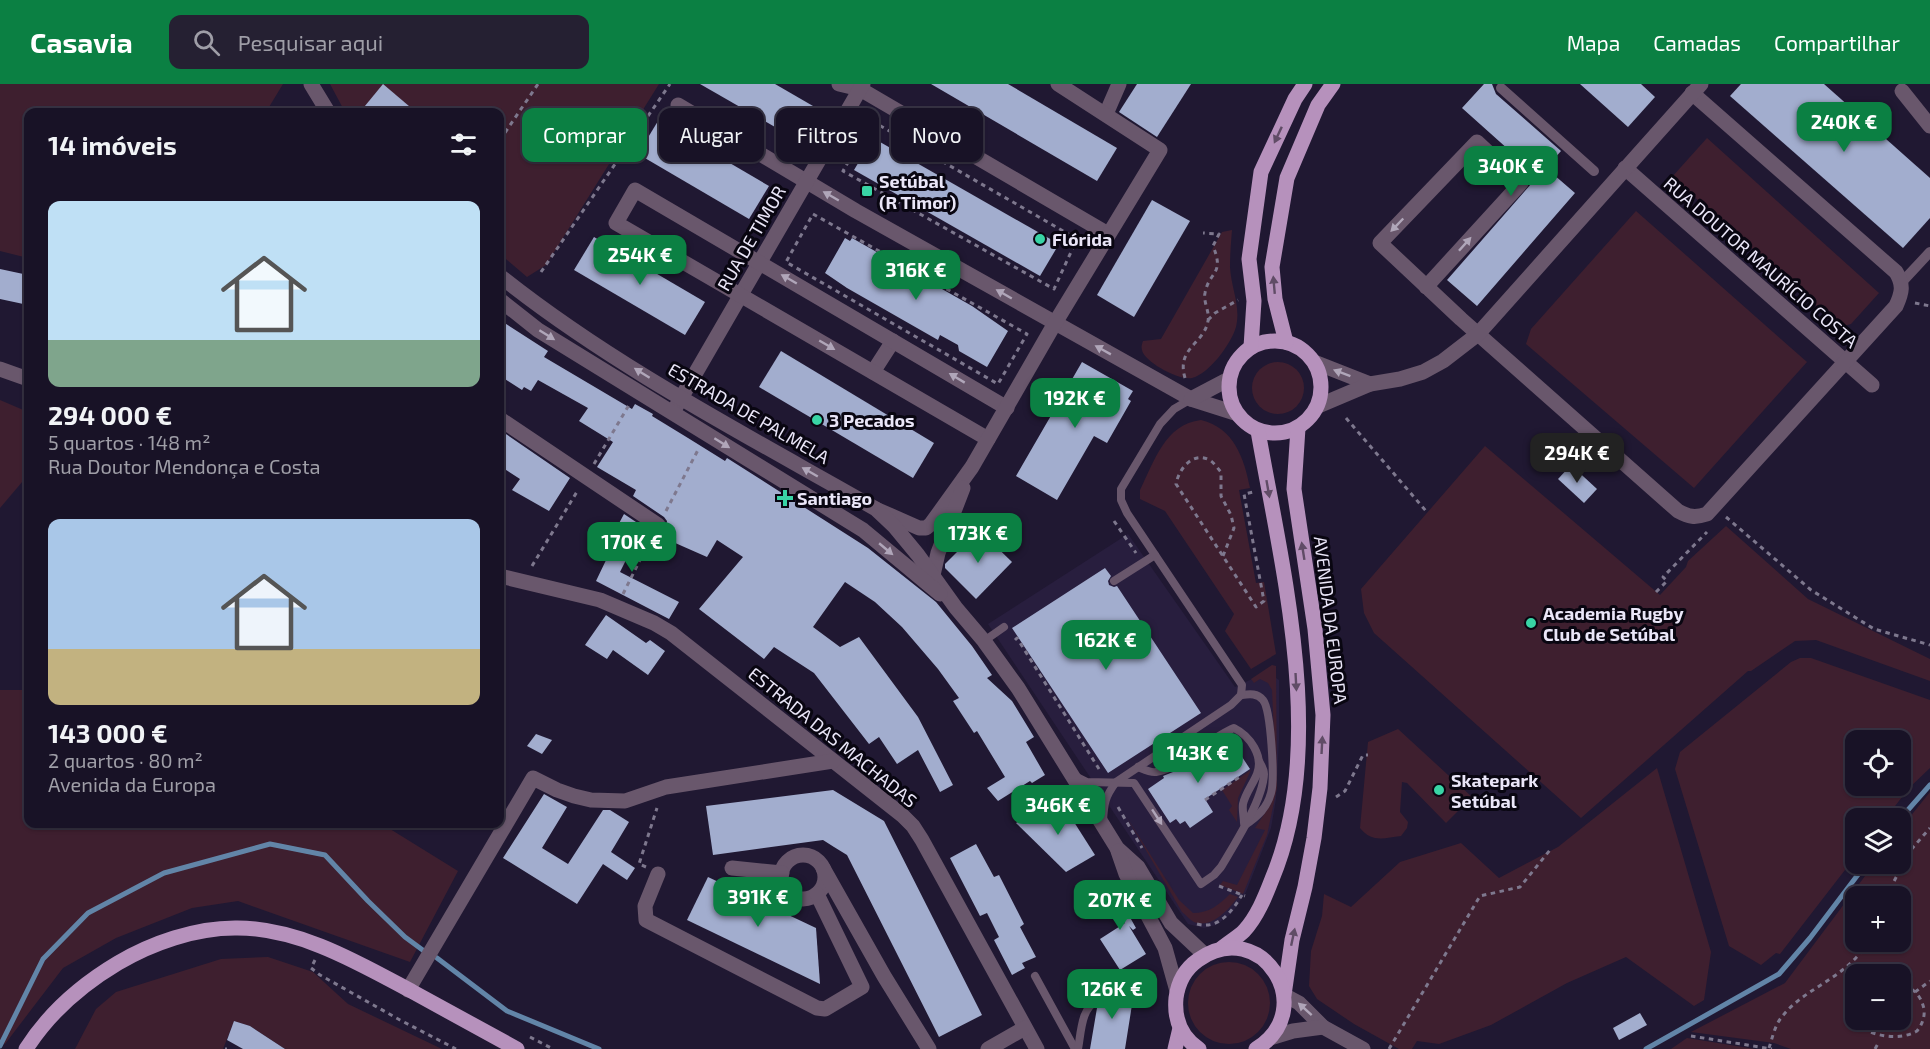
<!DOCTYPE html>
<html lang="pt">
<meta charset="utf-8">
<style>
body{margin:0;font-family:"Exo 2",sans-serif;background:#252032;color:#f1f3f6;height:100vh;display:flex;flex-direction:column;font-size:22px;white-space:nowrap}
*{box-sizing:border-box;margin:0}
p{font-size:20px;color:#9f9ea7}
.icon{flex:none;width:33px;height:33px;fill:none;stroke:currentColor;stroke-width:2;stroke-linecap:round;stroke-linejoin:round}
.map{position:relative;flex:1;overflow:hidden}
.drawer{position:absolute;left:24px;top:24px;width:480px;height:720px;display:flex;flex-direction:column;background:#181226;border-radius:12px;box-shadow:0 2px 4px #0004,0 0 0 2px #363243}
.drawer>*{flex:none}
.top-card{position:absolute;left:522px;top:24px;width:570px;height:54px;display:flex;gap:12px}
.controls{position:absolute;left:1845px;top:646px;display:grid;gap:12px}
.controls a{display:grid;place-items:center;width:66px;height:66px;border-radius:12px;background:#181226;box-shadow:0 2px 4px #0004,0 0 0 2px #363243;font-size:30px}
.price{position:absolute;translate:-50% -51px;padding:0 14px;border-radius:12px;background:#0b8043;color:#fff;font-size:20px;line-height:39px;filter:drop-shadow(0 2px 3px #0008)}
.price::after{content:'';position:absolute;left:50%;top:36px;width:18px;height:14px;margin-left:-9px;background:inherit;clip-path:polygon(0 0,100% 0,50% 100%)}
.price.on{background:#222;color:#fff}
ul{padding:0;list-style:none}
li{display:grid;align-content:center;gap:12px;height:318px;padding:0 24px}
li span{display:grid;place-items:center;height:186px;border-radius:12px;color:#555}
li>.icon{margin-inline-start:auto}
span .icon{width:108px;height:108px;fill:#fffc;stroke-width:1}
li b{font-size:26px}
h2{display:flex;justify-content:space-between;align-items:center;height:72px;padding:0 24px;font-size:26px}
.tag{padding:0 21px;border-radius:12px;background:#181226;box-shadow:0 2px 4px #0004,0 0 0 2px #363243;font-size:21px;line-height:54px}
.tag.on{background:#0b8043;color:#fff}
header{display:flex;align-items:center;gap:36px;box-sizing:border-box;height:84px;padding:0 30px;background:#0b8043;color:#fff}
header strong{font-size:28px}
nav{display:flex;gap:33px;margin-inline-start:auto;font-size:21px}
.search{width:420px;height:54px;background:#252032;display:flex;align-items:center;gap:15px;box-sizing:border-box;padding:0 21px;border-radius:12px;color:#9f9ea7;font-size:22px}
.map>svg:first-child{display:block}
.built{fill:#281e3e}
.green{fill:#3e1f2f;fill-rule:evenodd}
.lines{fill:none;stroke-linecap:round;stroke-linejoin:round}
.stream{stroke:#6285a8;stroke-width:5}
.building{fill:#a2adce}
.path{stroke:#7e788e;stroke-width:3;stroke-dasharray:4.5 4.5;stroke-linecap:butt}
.service{stroke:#69576c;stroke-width:8}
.pedestrian{stroke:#69576c;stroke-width:10}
.minor{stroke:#69576c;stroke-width:15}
.tertiary{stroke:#69576c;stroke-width:15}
.primary{stroke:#b691bc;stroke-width:15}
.oneway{fill:#604c66}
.oneway2{fill:#b0a6b9}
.poi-dot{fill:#39d4a5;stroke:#090611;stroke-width:2}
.labels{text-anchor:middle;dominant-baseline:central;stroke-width:6;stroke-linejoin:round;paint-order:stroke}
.poi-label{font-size:18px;font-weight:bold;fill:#eae6f8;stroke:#090611;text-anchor:start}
.street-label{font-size:18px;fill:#eae6f8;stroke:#090611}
</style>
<header>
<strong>Casavia</strong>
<div class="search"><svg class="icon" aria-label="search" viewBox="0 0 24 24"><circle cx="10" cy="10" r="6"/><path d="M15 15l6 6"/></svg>Pesquisar aqui</div>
<nav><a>Mapa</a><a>Camadas</a><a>Compartilhar</a></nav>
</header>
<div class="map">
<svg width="1930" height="965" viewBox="0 0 1930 965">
<rect width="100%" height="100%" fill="#201832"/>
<path class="built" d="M1128 450 1235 603 1267 588 1279 596V656L1276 715 1271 744 1246 808 1232 829 1216 841 1204 844 1188 840 988 540Z"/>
<g class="green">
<path d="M0 0H283L266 28H28V174L0 167Z"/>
<path d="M330 0H659L546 181 527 193 500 170V28H416L383 1 364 24 370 28H345Z"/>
<path d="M1707 54 1879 209 1851 240 1840 243 1672 93Z"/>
<path d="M1636 127 1807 278 1694 404 1526 260 1531 245Z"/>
<path d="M1232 146C1231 158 1230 171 1230 183 1231 204 1241 222 1236 243 1231 260 1209 290 1192 294 1180 297 1144 278 1142 266 1141 263 1142 260 1143 257L1161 255 1222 148Z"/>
<circle cx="1278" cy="304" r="26"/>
<path d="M0 316 28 328V391L0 424Z"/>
<path d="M1201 336C1234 344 1244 374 1250 404L1239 406 1256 499 1264 498 1276 570 1251 585 1225 547 1234 530 1165 427 1140 415V406C1154 378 1165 340 1201 336Z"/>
<path d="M1485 362 1660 511 1686 483 1688 477 1726 442 1808 515 1930 575V597L1816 556 1795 557 1751 587H1748L1581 734 1374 549 1364 529 1361 505Z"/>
<path d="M1800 574H1811L1930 616V684L1909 704 1885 735H1856L1855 773 1780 870 1776 869 1761 881 1729 862 1675 685 1680 668 1791 578ZM1856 657H1900V702H1856Z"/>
<path d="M1272 581 1276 582 1277 704 1267 751 1243 810 1220 801 1223 797 1237 801 1265 746 1255 744 1271 720 1275 672 1272 606 1268 599 1260 595 1254 599 1251 595Z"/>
<path d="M0 606H28V740H382L458 787 410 878 238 817 192 824 116 854 63 884 5 960 0 958Z"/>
<path d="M1398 645 1472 713 1446 739 1407 699 1402 698 1400 728 1408 738 1407 744 1401 752C1384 754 1372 759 1360 744L1368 658Z"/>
<path d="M1657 684 1711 868 1704 916 1694 922 1626 873 1567 899 1491 941 1439 960 1417 957 1412 965H1399L1354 940 1317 915 1309 902 1311 867 1322 832 1324 810 1351 823 1400 778 1461 759 1499 794 1558 763Z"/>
<path d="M1251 686 1238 714 1237 738 1229 726 1232 722 1222 706Z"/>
<path d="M1930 708V965H1791L1774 959 1691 948 1785 899 1874 780H1900L1901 744ZM1856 813H1900V858H1856ZM1856 891H1900V936H1856Z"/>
<path d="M1126 732 1179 816 1193 829C1209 829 1219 821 1230 810L1238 813C1229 825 1212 845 1194 838 1190 836 1186 831 1182 828Z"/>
<path d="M268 873 313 888 348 920 442 965H285L250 942 234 937 223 965H75L96 925 116 908 221 875Z"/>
<circle cx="1229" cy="919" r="41"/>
<path d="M1687 954 1755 965H1671Z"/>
</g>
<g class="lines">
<g class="stream">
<path d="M1900 735 1930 701"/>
<path d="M437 874 507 927 599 965"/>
<path d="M0 962 43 875 88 829 164 789 270 760 325 771 368 817 405 853 424 867"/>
<path d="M1646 965 1779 890 1810 854 1866 780"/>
</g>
</g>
<g class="building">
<path d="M383 0 416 28H360Z"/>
<path d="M700 0H775L813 22 794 54Z"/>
<path d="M931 0H1008L1117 64 1097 97Z"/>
<path d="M1137 0H1191L1157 53 1119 28Z"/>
<path d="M1484 0H1492L1496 10 1561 67 1546 84 1575 109 1477 222 1447 196 1538 92 1462 24Z"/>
<path d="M1580 0H1641L1655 13 1628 43Z"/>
<path d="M1741 0H1824L1930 94V134L1903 164 1730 12Z"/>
<path d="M658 37 769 102 749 135 638 70Z"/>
<path d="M873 54 1059 160 1040 192 854 86Z"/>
<path d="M1152 116 1190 137 1134 233 1097 211Z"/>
<path d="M594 153 705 218 685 251 574 186Z"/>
<path d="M845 154 850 157 852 154 972 222 1008 247 987 283 959 267 958 261 940 251 938 256 847 204 825 189Z"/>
<path d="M0 185 28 191V221L0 215Z"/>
<path d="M500 236 548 267 544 273 632 325 635 320 653 330 652 332 688 354 725 377 727 374 868 464 936 518 972 562 992 591 987 594 1012 617 1034 653 1026 658 1045 691 1032 699 1030 697 998 717 987 704 1005 693 977 647 974 649 953 617 959 614 938 585 902 543 875 518 845 498 813 543 840 563 859 553 918 633 953 701 940 708 918 666 897 680 879 653 869 660 814 589 774 563 764 575 699 525 743 473 717 456 707 473 657 451 663 449 666 446 667 437 664 433 633 412 636 406 597 383 613 358 579 337 588 324 538 296 531 307 524 303 522 306 500 292Z"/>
<path d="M781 267 934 359 913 394 759 303Z"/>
<path d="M1082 278 1133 307 1128 315 1131 317 1107 359 1094 352 1057 416 1016 392Z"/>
<path d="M500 346 570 394 549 427 512 406 520 395 500 382Z"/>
<path d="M1571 381 1597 405 1584 419 1558 395Z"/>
<path d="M624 430 651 448 642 444 620 488 679 518 669 535 596 497 620 447 616 445Z"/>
<path d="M979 446 1012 478 976 515 945 484V480Z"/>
<path d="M1105 484 1111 492 1108 497 1109 501 1114 503 1117 502 1201 629 1108 689 1012 544Z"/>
<path d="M606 531 646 559 650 556 665 567 648 591 613 566 607 575 585 561Z"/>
<path d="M536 650 552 656 542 670 527 662Z"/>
<path d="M1229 653 1250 685 1205 715 1213 728 1190 744 1185 737 1180 740 1176 735 1170 739 1148 705 1164 694 1163 692 1178 686Z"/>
<path d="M833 706 884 737 982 931 939 953 847 771 834 763 823 756 713 771 706 722Z"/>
<path d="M544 710 567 723 542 764 568 780 603 726H610L629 738 611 768 635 784 627 796 603 780 577 820 503 774Z"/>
<path d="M1060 716 1095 771 1066 788 1016 739Z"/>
<path d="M976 760 994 793 999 791 1024 840 1020 843 1036 873 1022 879 1025 884 1012 891 994 856 999 853 987 829 980 832 950 774Z"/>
<path d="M708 793 816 844 820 900 687 836Z"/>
<path d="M1110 798 1136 844 1133 846 1129 842 1146 870 1120 886 1100 855 1125 839 1093 809Z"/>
<path d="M1101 903 1134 908 1125 965H1090L1097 924 1104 918 1103 914 1099 911Z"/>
<path d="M1640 929 1647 941 1619 956 1613 944Z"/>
<path d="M234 937 250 942 285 965H243L227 956Z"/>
</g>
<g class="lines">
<g class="path">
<path d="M872 37 1077 155 1054 205 843 87Z"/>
<path d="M500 56 538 0"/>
<path d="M813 130 1027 250 998 300 786 178Z"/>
<path d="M541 188 670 0"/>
<path d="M1915 219 1930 222"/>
<path d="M1208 236 1215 229 1238 216"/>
<path d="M1185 294C1176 264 1204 260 1208 237 1210 228 1203 218 1205 209 1209 187 1225 191 1213 162L1219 150 1203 149"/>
<path d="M1346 334 1426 427"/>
<path d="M594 380 629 321"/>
<path d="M666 427 699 364"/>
<path d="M1726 433 1811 506 1874 545 1930 561"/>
<path d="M1114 437 1136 469"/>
<path d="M1223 472 1234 444 1231 431 1221 412V388C1218 385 1215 380 1211 377 1194 366 1179 384 1176 400L1256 523 1264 517 1244 410 1253 408"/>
<path d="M532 482 578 406"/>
<path d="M1656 508 1667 497 1663 493 1707 448"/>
<path d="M623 510 651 454"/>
<path d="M1015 556 1017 554 1099 685"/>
<path d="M1336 713 1345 707 1363 671H1368"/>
<path d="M1205 716 1241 692"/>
<path d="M1118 723 1142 764"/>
<path d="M646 783 639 780 657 724"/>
<path d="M1219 802 1245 812"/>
<path d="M1886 813 1909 768 1930 744"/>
<path d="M1197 840C1219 846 1232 827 1242 811"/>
<path d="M315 876 311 884 320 891 400 936 456 965"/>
<path d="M1848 884 1856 892"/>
<path d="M1856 908C1826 936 1886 965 1917 947 1922 941 1925 933 1924 925 1921 911 1913 904 1900 899"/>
<path d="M1915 908 1930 897"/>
<path d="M1691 952 1772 965"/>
<path d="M530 953 553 965"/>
<path d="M1769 964C1772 955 1775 941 1781 934 1804 903 1845 896 1868 858"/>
<path d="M225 965H227"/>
<path d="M1389 965 1480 812 1520 803 1550 766"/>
<path d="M1875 965 1879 958"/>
</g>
<g class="service">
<path d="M1114 497 1155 471"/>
<path d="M984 557 1004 543"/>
<path d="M1241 611C1250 610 1257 609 1263 616 1271 626 1275 695 1271 709 1267 724 1258 732 1245 741"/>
<path d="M1138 683C1143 685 1150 689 1156 688 1181 684 1209 654 1234 644 1250 652 1264 672 1257 690 1253 700 1245 710 1243 720 1242 726 1244 733 1244 739"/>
<path d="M1077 693 1087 698 1134 699 1201 800 1214 791 1221 783C1234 761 1263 716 1264 690 1264 685 1261 681 1259 677"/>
<path d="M1103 737C1104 719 1105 713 1116 698L1231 621 1241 611 1242 601 1127 429 1121 416V405L1160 340 1174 325 1191 315"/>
<path d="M1035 892 1075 965"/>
<path d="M1078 965C1081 950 1081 922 1098 917"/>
</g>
<g class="pedestrian">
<path d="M1501 4 1594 87"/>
<path d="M1902 198 1930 168"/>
</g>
<g class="minor">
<path d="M839 0 860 5 1108 150"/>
<path d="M678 21 856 127 1191 315 1235 329"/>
<path d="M1106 30 1119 0"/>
<path d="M1625 84 1872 301"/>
<path d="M1426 203 1521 99 1477 58 1380 159 1461 235 1678 427C1689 433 1695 434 1707 430L1896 222C1902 209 1904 201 1896 188L1692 9"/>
<path d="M0 285 28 295"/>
<path d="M873 288 893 257"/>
<path d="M1191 315 1229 295"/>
<path d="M673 328 863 0"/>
<path d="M500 335 658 441"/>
<path d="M988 355 616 139 635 106 1007 324"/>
<path d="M878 426 919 444H926L931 440 972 383 1055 239 1160 66 1058 0"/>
<path d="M933 491 938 469 963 404"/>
<path d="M500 492 600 516 654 539 671 549 902 731 913 742 922 756 1037 965"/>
<circle cx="803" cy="793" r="22"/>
<path d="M732 784 782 789"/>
<path d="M823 784 884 892 929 965"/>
<path d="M658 790 645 822 646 836 817 924 825 925 862 903 817 810"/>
<path d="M408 906 533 694 557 706 574 712 591 716 625 717 666 703 833 677"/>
<path d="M988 965 1025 944"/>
</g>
<g class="tertiary">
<path d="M311 0 328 28"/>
<path d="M1902 7 1930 42"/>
<path d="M500 192C614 283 750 353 876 425L894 442 918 471 956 524 984 557 1018 604 1117 764 1138 783 1171 839 1205 871"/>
<path d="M500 216 538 246 863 446 940 510"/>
<path d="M1314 278 1370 300"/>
<path d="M1318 322 1370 300 1400 295 1423 288 1443 277 1478 250 1701 0"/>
<path d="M1118 767 1126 790 1165 864 1177 907"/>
<path d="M1284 911 1299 919 1323 943 1363 965"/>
<path d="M1270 954 1293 947 1323 943"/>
</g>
<g class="primary">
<circle cx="1275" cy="303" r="46"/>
<path d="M1286 258 1275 215 1272 183 1287 94 1318 21 1333 0"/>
<path d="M1251 263 1254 217 1249 175 1261 88 1295 15 1305 0"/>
<path d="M1222 864C1229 858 1238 853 1244 847 1257 833 1265 813 1272 795 1328 662 1282 484 1258 347"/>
<path d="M1284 911 1292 856 1305 803 1314 754 1320 704 1323 631 1315 545 1294 405 1298 344"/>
<path d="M26 965C49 929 81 901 118 879 152 859 195 844 235 844 298 843 359 879 413 908 447 927 482 946 517 965"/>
<path d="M1175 965 1180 944"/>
<path d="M1199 965C1181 953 1174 936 1176 914 1178 899 1185 885 1198 876 1261 831 1321 925 1256 965"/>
</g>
</g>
<defs><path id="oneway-solid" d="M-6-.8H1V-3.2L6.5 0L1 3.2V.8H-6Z" transform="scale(1.5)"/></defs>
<g class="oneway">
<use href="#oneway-solid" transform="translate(1278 51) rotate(115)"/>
<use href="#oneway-solid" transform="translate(1274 201) rotate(-95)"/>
<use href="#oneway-solid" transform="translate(1268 405) rotate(80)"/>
<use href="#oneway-solid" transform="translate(1303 467) rotate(-99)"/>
<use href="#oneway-solid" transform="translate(1296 598) rotate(87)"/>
<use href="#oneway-solid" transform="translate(1322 661) rotate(-87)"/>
<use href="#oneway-solid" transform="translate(1293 853) rotate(-78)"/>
</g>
<g class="oneway2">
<use href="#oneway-solid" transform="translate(831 112) rotate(-150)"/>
<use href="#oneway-solid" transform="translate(1397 141) rotate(134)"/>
<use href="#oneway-solid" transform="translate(1465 160) rotate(-48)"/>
<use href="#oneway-solid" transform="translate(789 195) rotate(-150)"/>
<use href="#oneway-solid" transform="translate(1004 210) rotate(-150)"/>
<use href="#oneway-solid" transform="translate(547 251) rotate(32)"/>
<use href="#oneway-solid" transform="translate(827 261) rotate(30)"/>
<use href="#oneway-solid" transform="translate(1103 266) rotate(-151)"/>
<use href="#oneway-solid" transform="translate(642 289) rotate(-148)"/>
<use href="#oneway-solid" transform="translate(1342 289) rotate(-159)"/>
<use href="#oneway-solid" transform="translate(957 294) rotate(-149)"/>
<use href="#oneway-solid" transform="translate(722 359) rotate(32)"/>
<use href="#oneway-solid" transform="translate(810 388) rotate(-150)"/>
<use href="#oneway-solid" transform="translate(886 465) rotate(40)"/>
<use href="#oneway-solid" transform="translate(1157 733) rotate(57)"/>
<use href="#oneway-solid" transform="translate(1305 925) rotate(-138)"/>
</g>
<g class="poi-dot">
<rect x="861" y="101" width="12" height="12" rx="3"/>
<circle cx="1040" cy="155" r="6"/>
<circle cx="817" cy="336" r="6"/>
<path d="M782 405h6v6h6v6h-6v6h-6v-6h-6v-6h6z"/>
<circle cx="1531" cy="539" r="6"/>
<circle cx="1439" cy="706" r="6"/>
</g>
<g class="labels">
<g class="poi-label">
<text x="879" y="97">Setúbal<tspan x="879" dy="21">(R Timor)</tspan></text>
<text x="1052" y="155">Flórida</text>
<text x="829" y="336">3 Pecados</text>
<text x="797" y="414">Santiago</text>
<text x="1543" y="529">Academia Rugby<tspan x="1543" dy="21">Club de Setúbal</tspan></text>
<text x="1451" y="696">Skatepark<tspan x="1451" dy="21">Setúbal</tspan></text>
</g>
<g class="street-label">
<text transform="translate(751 154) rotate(-60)">RUA DE TIMOR</text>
<text transform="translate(1761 178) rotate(41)">RUA DOUTOR MAURÍCIO COSTA</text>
<text transform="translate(749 329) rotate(30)">ESTRADA DE PALMELA</text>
<text transform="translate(1331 536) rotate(83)">AVENIDA DA EUROPA</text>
<text transform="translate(833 653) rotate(39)">ESTRADA DAS MACHADAS</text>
</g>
</g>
</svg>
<div class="controls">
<a><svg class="icon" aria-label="locate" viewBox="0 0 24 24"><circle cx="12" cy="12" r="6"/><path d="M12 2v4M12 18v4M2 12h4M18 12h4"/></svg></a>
<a><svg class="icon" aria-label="layers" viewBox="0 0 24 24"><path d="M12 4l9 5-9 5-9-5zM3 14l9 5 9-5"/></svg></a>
<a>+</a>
<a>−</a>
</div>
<b class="price" style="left:1844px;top:69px">240K €</b>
<b class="price" style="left:1511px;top:113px">340K €</b>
<b class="price" style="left:640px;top:202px">254K €</b>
<b class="price" style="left:916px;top:217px">316K €</b>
<b class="price" style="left:1075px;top:345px">192K €</b>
<b class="price on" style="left:1577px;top:400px">294K €</b>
<b class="price" style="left:978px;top:480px">173K €</b>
<b class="price" style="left:632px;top:489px">170K €</b>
<b class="price" style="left:1106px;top:587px">162K €</b>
<b class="price" style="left:1198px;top:700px">143K €</b>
<b class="price" style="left:1058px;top:752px">346K €</b>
<b class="price" style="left:758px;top:844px">391K €</b>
<b class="price" style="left:1120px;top:847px">207K €</b>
<b class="price" style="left:1112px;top:936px">126K €</b>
<div class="top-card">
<a class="tag on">Comprar</a>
<a class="tag">Alugar</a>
<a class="tag">Filtros</a>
<a class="tag">Novo</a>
</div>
<section class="drawer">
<h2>14 imóveis<svg class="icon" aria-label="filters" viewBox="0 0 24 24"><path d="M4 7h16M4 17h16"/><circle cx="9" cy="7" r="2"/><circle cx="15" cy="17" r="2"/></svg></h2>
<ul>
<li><span style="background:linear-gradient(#bfe0f5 75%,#7fa58c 0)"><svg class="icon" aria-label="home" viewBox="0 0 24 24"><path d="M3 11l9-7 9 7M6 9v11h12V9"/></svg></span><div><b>294 000 €</b><p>5 quartos · 148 m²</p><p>Rua Doutor Mendonça e Costa</p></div></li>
<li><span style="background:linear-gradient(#a9c7e8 70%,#c2b280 0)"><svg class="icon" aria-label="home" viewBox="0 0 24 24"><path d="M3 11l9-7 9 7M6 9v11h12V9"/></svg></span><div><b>143 000 €</b><p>2 quartos · 80 m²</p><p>Avenida da Europa</p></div></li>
</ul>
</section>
</div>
